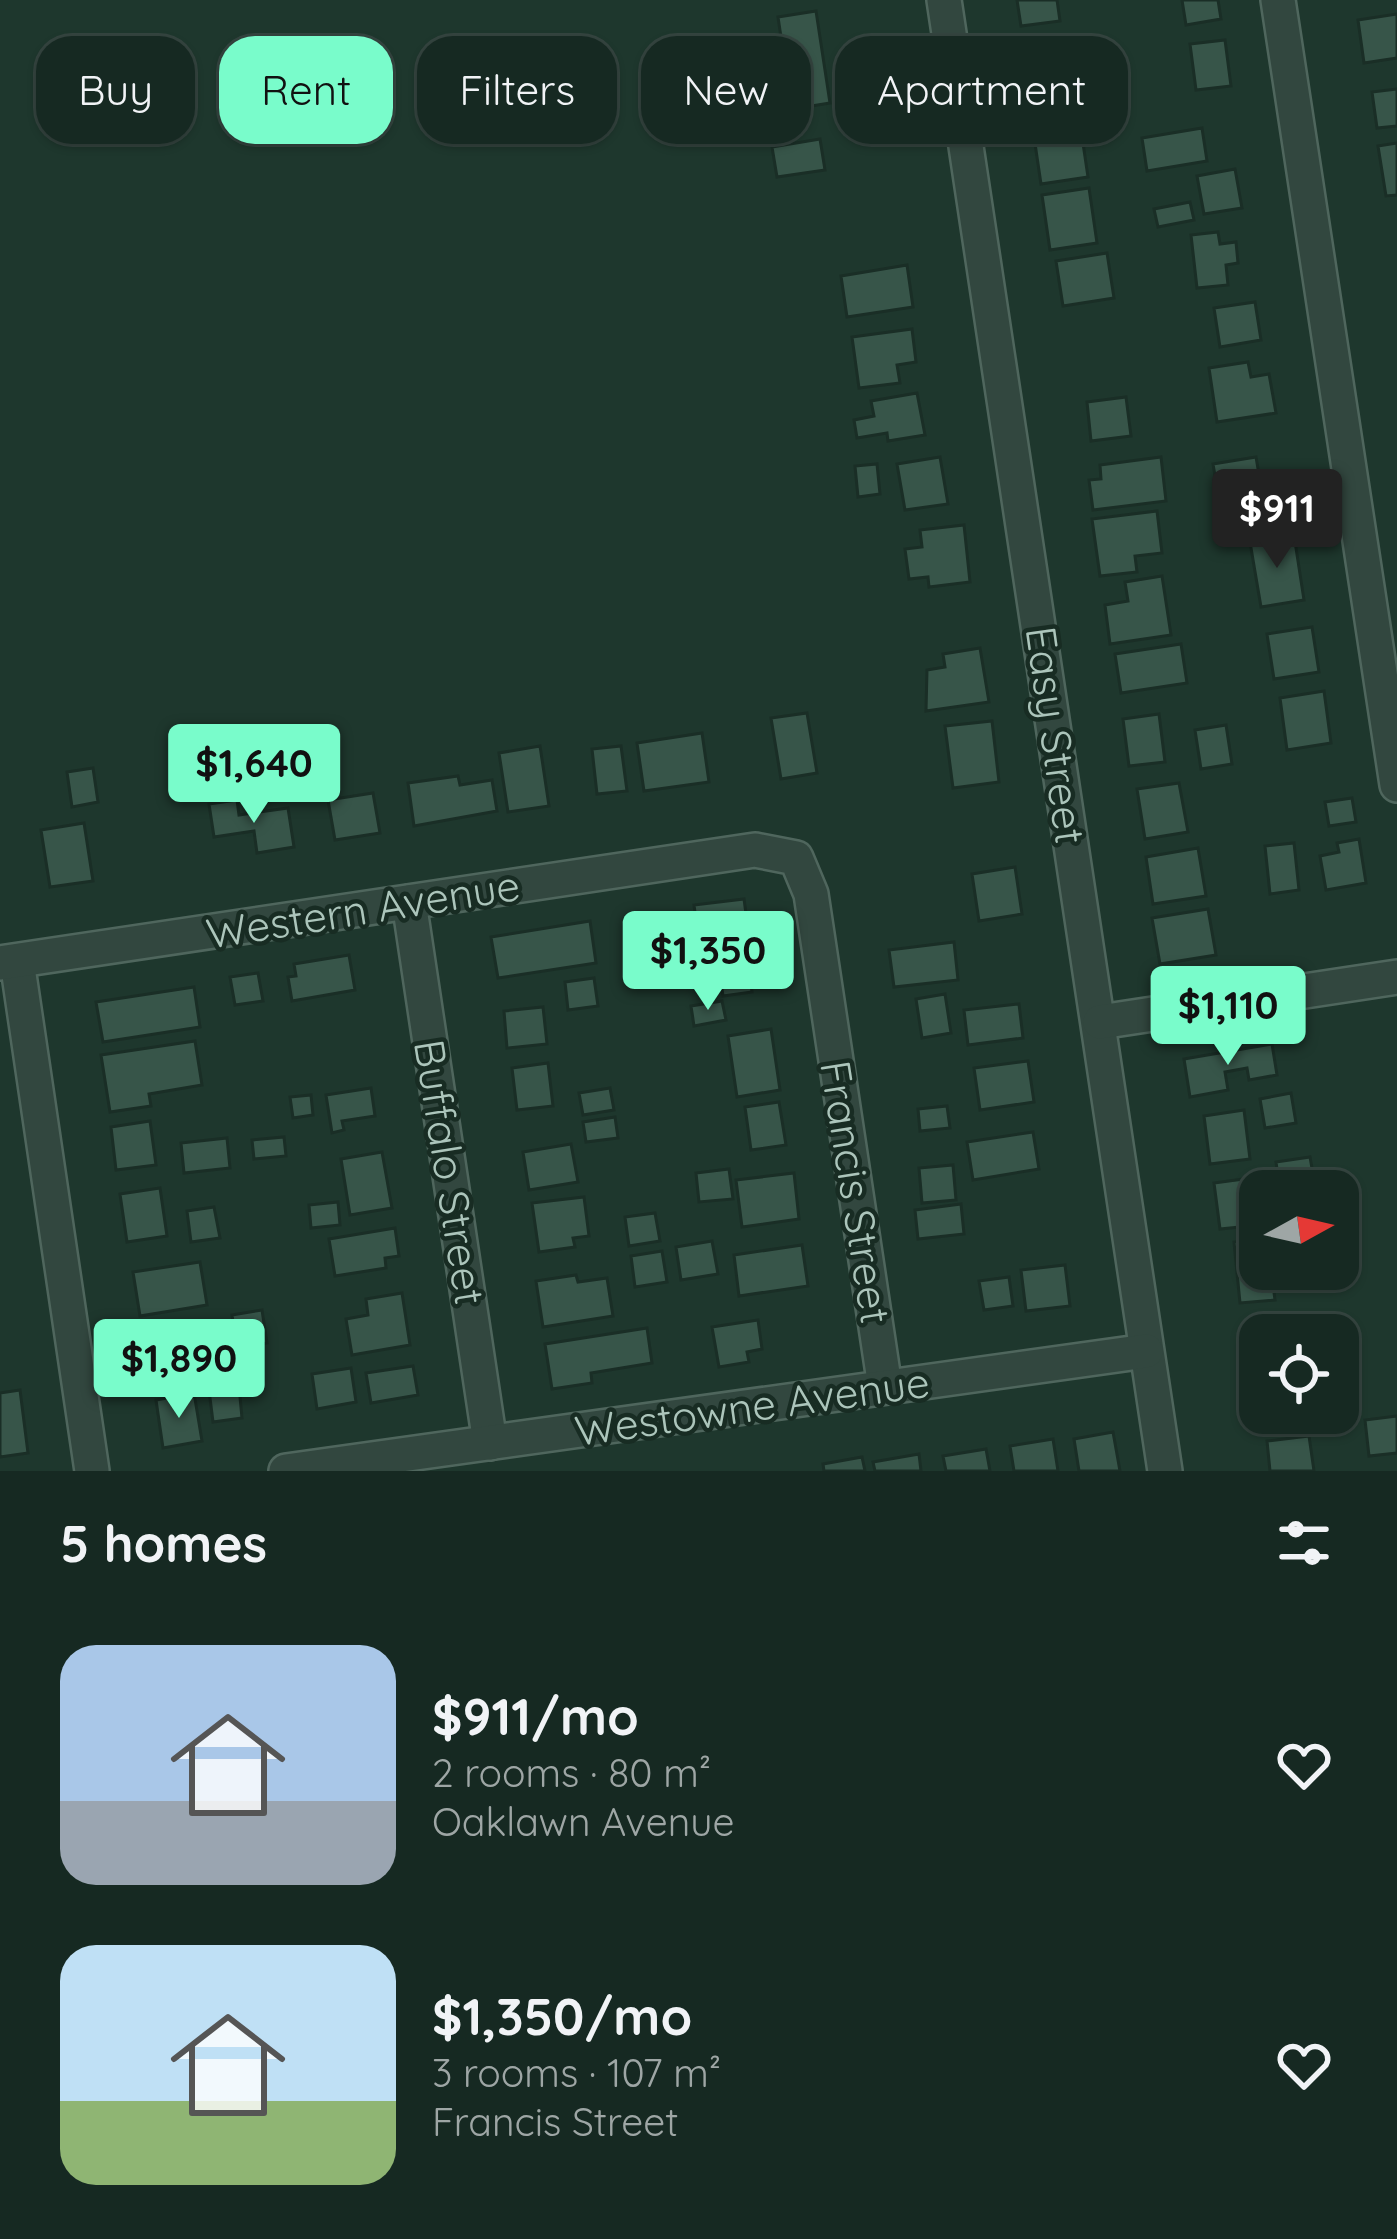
<!DOCTYPE html>
<meta charset="utf-8">
<style>
body{margin:0;font-family:Quicksand,sans-serif;background:#1f312a;color:#f1f3f6;height:100vh;display:flex;flex-direction:column;font-size:45px;white-space:nowrap}
*{box-sizing:border-box;margin:0}
p{font-size:39px;color:#9ea6a5}
.icon{flex:none;width:66px;height:66px;fill:none;stroke:currentColor;stroke-width:2;stroke-linecap:round;stroke-linejoin:round}
.map{position:relative;height:1471px;overflow:hidden}
.panel{display:flex;flex-direction:column;background:#162922;flex:1}
.panel>*{flex:none}
.top-card{position:absolute;left:36px;top:36px;width:1326px;height:108px;display:flex;gap:24px}
.needle{width:78px;rotate:82deg}
.buttons{position:absolute;left:1239px;top:1170px;display:grid;gap:24px}
.buttons a{display:grid;place-items:center;width:120px;height:120px;border-radius:24px;background:#162922;box-shadow:0 3px 9px #0004,0 0 0 3px #354540;font-size:60px}
.price{position:absolute;translate:-50% -102px;padding:0 27px;border-radius:12px;background:#79fccb;color:#111;font-size:39px;line-height:78px;filter:drop-shadow(0 3px 6px #0008)}
.price::after{content:'';position:absolute;left:50%;top:72px;width:36px;height:27px;margin-left:-18px;background:inherit;clip-path:polygon(0 0,100% 0,50% 100%)}
.price.selected{background:#222;color:#fff}
ul{padding:0;list-style:none}
li{display:flex;align-items:center;gap:36px;height:300px;padding:0 60px}
li span{display:grid;place-items:center;flex:none;width:336px;height:240px;border-radius:36px;color:#555}
li>.icon{margin-inline-start:auto}
span .icon{width:144px;height:144px;fill:#fffc;stroke-width:1}
li b{font-size:51px}
h2{display:flex;justify-content:space-between;align-items:center;height:144px;padding:0 60px;font-size:51px}
.tag{padding:0 42px;border-radius:36px;background:#162922;box-shadow:0 3px 9px #0004,0 0 0 3px #354540;font-size:42px;line-height:108px}
.tag.selected{background:#79fccb;color:#111}
.map>svg:first-child{display:block}
.building{fill:#375549;stroke:#1a2e26;stroke-width:3}
.lines{fill:none;stroke-linecap:round;stroke-linejoin:round}
.minor-casing{stroke:#4f665d;stroke-width:38}
.minor{stroke:#32473f;stroke-width:33}
.labels{text-anchor:middle;dominant-baseline:central;stroke-width:9;stroke-linejoin:round;paint-order:stroke}
.street-label{font-size:42px;fill:#acc5bb;stroke:#182c23}
</style>
<div class="map">
<svg width="1397" height="1471" viewBox="0 0 1397 1471">
<rect width="100%" height="100%" fill="#1e372d"/>
<g class="building">
<path d="M1017 0H1057L1060 21 1021 26Z"/>
<path d="M1182 0H1218L1221 19 1186 25Z"/>
<path d="M816 11 830 103 793 109 790 88 778 90 774 66 785 64 778 17Z"/>
<path d="M1397 14V58L1364 63 1358 20Z"/>
<path d="M1225 40 1231 86 1196 90 1190 44Z"/>
<path d="M1065 42 1070 87 1029 92 1024 47Z"/>
<path d="M871 77 875 98 841 103 838 82Z"/>
<path d="M1397 89V126L1377 128 1372 92Z"/>
<path d="M1062 90 1065 112 1035 117 1031 95Z"/>
<path d="M1080 123 1088 177 1041 184 1033 130Z"/>
<path d="M1202 128 1207 161 1147 171 1142 138Z"/>
<path d="M820 139 825 170 777 177 772 147Z"/>
<path d="M1397 143V195L1386 196 1378 146Z"/>
<path d="M1235 169 1242 208 1204 214 1197 176Z"/>
<path d="M1089 188 1097 243 1050 250 1042 195Z"/>
<path d="M1190 202 1194 220 1158 227 1154 209Z"/>
<path d="M1218 232 1220 244 1236 242 1238 263 1226 265 1228 285 1197 288 1191 235Z"/>
<path d="M1107 253 1114 298 1063 306 1056 261Z"/>
<path d="M907 265 913 307 847 317 841 276Z"/>
<path d="M1255 302 1261 340 1220 347 1214 308Z"/>
<path d="M912 329 916 362 897 365 900 383 859 388 852 337Z"/>
<path d="M1248 362 1251 377 1269 374 1276 413 1217 422 1209 368Z"/>
<path d="M917 393 925 435 888 441 887 433 857 438 854 420 874 416 871 401Z"/>
<path d="M1126 397 1131 436 1091 441 1087 402Z"/>
<path d="M940 457 948 504 905 510 897 464Z"/>
<path d="M1161 457 1166 501 1093 510 1089 480 1101 479 1100 465Z"/>
<path d="M1256 457 1262 492 1219 499 1213 464Z"/>
<path d="M877 464 880 494 858 497 855 466Z"/>
<path d="M1157 511 1162 553 1135 556 1137 572 1100 576 1092 519Z"/>
<path d="M964 525 970 582 929 587 928 577 909 579 905 549 922 547 920 530Z"/>
<path d="M1294 535 1304 600 1261 607 1250 542Z"/>
<path d="M1162 576 1171 635 1110 644 1105 605 1128 601 1125 582Z"/>
<path d="M1312 627 1319 672 1274 679 1267 634Z"/>
<path d="M1181 644 1187 683 1121 693 1115 654Z"/>
<path d="M980 648 989 702 926 711 927 670 945 667 943 654Z"/>
<path d="M1324 691 1331 743 1287 750 1280 698Z"/>
<path d="M807 713 817 773 781 779 771 718Z"/>
<path d="M1159 714 1165 762 1129 766 1123 719Z"/>
<path d="M992 721 999 782 953 788 945 726Z"/>
<path d="M1226 725 1232 764 1201 769 1195 730Z"/>
<path d="M702 733 709 782 644 791 637 743Z"/>
<path d="M540 746 549 806 508 812 499 753Z"/>
<path d="M621 746 627 791 597 794 592 749Z"/>
<path d="M93 768 98 802 72 807 67 772Z"/>
<path d="M458 776 460 785 492 780 497 811 414 826 408 783Z"/>
<path d="M1179 783 1188 832 1145 839 1137 789Z"/>
<path d="M373 793 380 833 335 840 328 800Z"/>
<path d="M1352 798 1356 822 1329 826 1325 802Z"/>
<path d="M237 800 239 815 288 808 294 847 257 853 254 831 214 837 209 804Z"/>
<path d="M84 823 93 881 50 887 41 830Z"/>
<path d="M1359 839 1366 883 1326 890 1320 856 1339 852 1337 843Z"/>
<path d="M1294 843 1299 890 1270 894 1265 846Z"/>
<path d="M1198 848 1206 896 1153 904 1146 857Z"/>
<path d="M1015 867 1022 914 979 921 972 874Z"/>
<path d="M744 899 750 943 700 949 694 905Z"/>
<path d="M1208 909 1216 955 1160 964 1152 918Z"/>
<path d="M590 921 596 963 498 978 491 937Z"/>
<path d="M954 942 958 980 894 987 889 950Z"/>
<path d="M349 955 355 990 292 1001 288 977 296 976 294 964Z"/>
<path d="M748 964 752 992 723 996 719 968Z"/>
<path d="M258 973 263 1001 235 1005 230 977Z"/>
<path d="M594 978 598 1006 568 1010 565 982Z"/>
<path d="M194 987 200 1027 103 1042 96 1002Z"/>
<path d="M945 994 951 1033 922 1038 916 999Z"/>
<path d="M722 1001 726 1020 694 1026 691 1006Z"/>
<path d="M1019 1004 1023 1038 968 1045 964 1010Z"/>
<path d="M543 1007 547 1044 507 1048 504 1011Z"/>
<path d="M771 1029 780 1090 737 1097 728 1036Z"/>
<path d="M195 1041 202 1085 149 1094 151 1106 110 1112 101 1055Z"/>
<path d="M1272 1044 1277 1075 1249 1080 1247 1068 1225 1072 1228 1090 1190 1097 1184 1059Z"/>
<path d="M1028 1061 1034 1102 980 1110 974 1068Z"/>
<path d="M548 1063 553 1106 517 1110 512 1068Z"/>
<path d="M371 1088 375 1116 342 1121 344 1130 332 1133 326 1095Z"/>
<path d="M610 1088 614 1110 583 1115 579 1093Z"/>
<path d="M1291 1093 1296 1123 1265 1128 1260 1099Z"/>
<path d="M311 1095 313 1115 293 1118 290 1097Z"/>
<path d="M779 1102 786 1145 751 1150 745 1107Z"/>
<path d="M947 1106 950 1128 920 1131 918 1109Z"/>
<path d="M1244 1110 1250 1159 1210 1164 1204 1116Z"/>
<path d="M615 1117 618 1138 586 1142 583 1122Z"/>
<path d="M150 1121 156 1165 116 1170 111 1127Z"/>
<path d="M1033 1132 1039 1169 973 1180 967 1142Z"/>
<path d="M284 1137 286 1156 254 1159 252 1140Z"/>
<path d="M227 1138 230 1168 184 1173 181 1143Z"/>
<path d="M571 1144 578 1182 529 1190 523 1152Z"/>
<path d="M382 1152 392 1208 350 1215 341 1159Z"/>
<path d="M1310 1157 1316 1191H1280L1276 1162Z"/>
<path d="M953 1165 956 1200 922 1203 919 1168Z"/>
<path d="M729 1169 733 1199 699 1202 696 1173Z"/>
<path d="M794 1173 799 1219 742 1227 736 1180Z"/>
<path d="M1251 1178 1252 1192 1260 1191V1225L1220 1229 1214 1183Z"/>
<path d="M160 1188 167 1236 127 1242 120 1194Z"/>
<path d="M584 1197 589 1236 573 1238 575 1247 539 1252 532 1203Z"/>
<path d="M338 1202 340 1225 311 1228 309 1205Z"/>
<path d="M961 1204 964 1234 918 1239 915 1210Z"/>
<path d="M214 1207 220 1238 191 1242 187 1211Z"/>
<path d="M655 1213 660 1241 629 1246 625 1217Z"/>
<path d="M395 1228 399 1256 385 1258 386 1268 335 1276 329 1239Z"/>
<path d="M1260 1239V1269H1271L1275 1300 1240 1303 1234 1242Z"/>
<path d="M712 1241 718 1274 681 1280 676 1247Z"/>
<path d="M802 1245 808 1286 739 1296 734 1255Z"/>
<path d="M662 1251 667 1282 635 1287 631 1256Z"/>
<path d="M200 1262 207 1305 140 1316 133 1272Z"/>
<path d="M1065 1265 1070 1306 1026 1311 1021 1270Z"/>
<path d="M576 1275 578 1282 607 1278 613 1316 543 1327 536 1281Z"/>
<path d="M1009 1277 1013 1306 984 1310 979 1281Z"/>
<path d="M402 1293 410 1345 352 1355 346 1319 368 1315 366 1299Z"/>
<path d="M262 1310 267 1343 237 1347 232 1315Z"/>
<path d="M758 1320 762 1349 747 1352 749 1362 719 1367 712 1327Z"/>
<path d="M182 1325 189 1383 145 1388 138 1331Z"/>
<path d="M647 1328 652 1363 591 1373 592 1383 552 1389 545 1344Z"/>
<path d="M413 1366 418 1395 371 1403 366 1373Z"/>
<path d="M351 1368 356 1402 317 1409 312 1374Z"/>
<path d="M239 1386 242 1418 213 1422 209 1390Z"/>
<path d="M20 1390 28 1453 0 1457V1393Z"/>
<path d="M194 1393 202 1441 163 1448 156 1400Z"/>
<path d="M1262 1413H1300L1301 1425 1264 1430Z"/>
<path d="M1397 1416V1453L1369 1456 1365 1420Z"/>
<path d="M1113 1432 1120 1471H1079L1074 1439Z"/>
<path d="M1309 1436 1314 1471H1270L1267 1441Z"/>
<path d="M1053 1439 1058 1471H1014L1010 1446Z"/>
<path d="M986 1449 990 1471H946L943 1456Z"/>
<path d="M919 1454 921 1471H875L873 1462Z"/>
<path d="M862 1457 865 1471H824L823 1464Z"/>
</g>
<g class="lines">
<defs>
<g id="minor">
<path d="M944 0 1165 1471"/>
<path d="M1278 0 1397 785"/>
<path d="M409 902 490 1443"/>
<path d="M17 961 92 1471"/>
<path d="M0 963 755 850 796 858 811 894 885 1387"/>
<path d="M1100 1022 1397 977"/>
<path d="M286 1471 1146 1351"/>
</g>
</defs>
<use href="#minor" class="minor-casing"/>
<use href="#minor" class="minor"/>
</g>
<g class="labels">
<g class="street-label">
<text transform="translate(1056 735) rotate(82)">Easy Street</text>
<text transform="translate(363 909) rotate(-9)">Western Avenue</text>
<text transform="translate(450 1172) rotate(81)">Buffalo Street</text>
<text transform="translate(856 1192) rotate(81)">Francis Street</text>
<text transform="translate(752 1406) rotate(-8)">Westowne Avenue</text>
</g>
</g>
</svg>
<div class="buttons">
<a><svg class="needle" viewBox="-14 -14 28 28"><path d="M0-13l5 13h-10z" fill="#e53935"/><path d="M0 13l5-13h-10z" fill="#9ea6a5"/></svg></a>
<a><svg class="icon" aria-label="locate" viewBox="0 0 24 24"><circle cx="12" cy="12" r="6"/><path d="M12 2v4M12 18v4M2 12h4M18 12h4"/></svg></a>
</div>
<b class="price selected" style="left:1277px;top:571px">$911</b>
<b class="price" style="left:254px;top:826px">$1,640</b>
<b class="price" style="left:708px;top:1013px">$1,350</b>
<b class="price" style="left:1228px;top:1068px">$1,110</b>
<b class="price" style="left:179px;top:1421px">$1,890</b>
<div class="top-card">
<a class="tag">Buy</a>
<a class="tag selected">Rent</a>
<a class="tag">Filters</a>
<a class="tag">New</a>
<a class="tag">Apartment</a>
</div>
</div>
<section class="panel">
<h2>5 homes<svg class="icon" aria-label="filters" viewBox="0 0 24 24"><path d="M4 7h16M4 17h16"/><circle cx="9" cy="7" r="2"/><circle cx="15" cy="17" r="2"/></svg></h2>
<ul>
<li><span style="background:linear-gradient(#a9c7e8 65%,#9aa5b1 0)"><svg class="icon" aria-label="home" viewBox="0 0 24 24"><path d="M3 11l9-7 9 7M6 9v11h12V9"/></svg></span><div><b>$911/mo</b><p>2 rooms · 80 m²</p><p>Oaklawn Avenue</p></div><svg class="icon" aria-label="heart" viewBox="0 0 24 24"><path d="M12 20l-8-8c-3-5 5-10 8-4 3-6 11-1 8 4z"/></svg></li>
<li><span style="background:linear-gradient(#bfe0f5 65%,#8fb573 0)"><svg class="icon" aria-label="home" viewBox="0 0 24 24"><path d="M3 11l9-7 9 7M6 9v11h12V9"/></svg></span><div><b>$1,350/mo</b><p>3 rooms · 107 m²</p><p>Francis Street</p></div><svg class="icon" aria-label="heart" viewBox="0 0 24 24"><path d="M12 20l-8-8c-3-5 5-10 8-4 3-6 11-1 8 4z"/></svg></li>
</ul>
</section>
